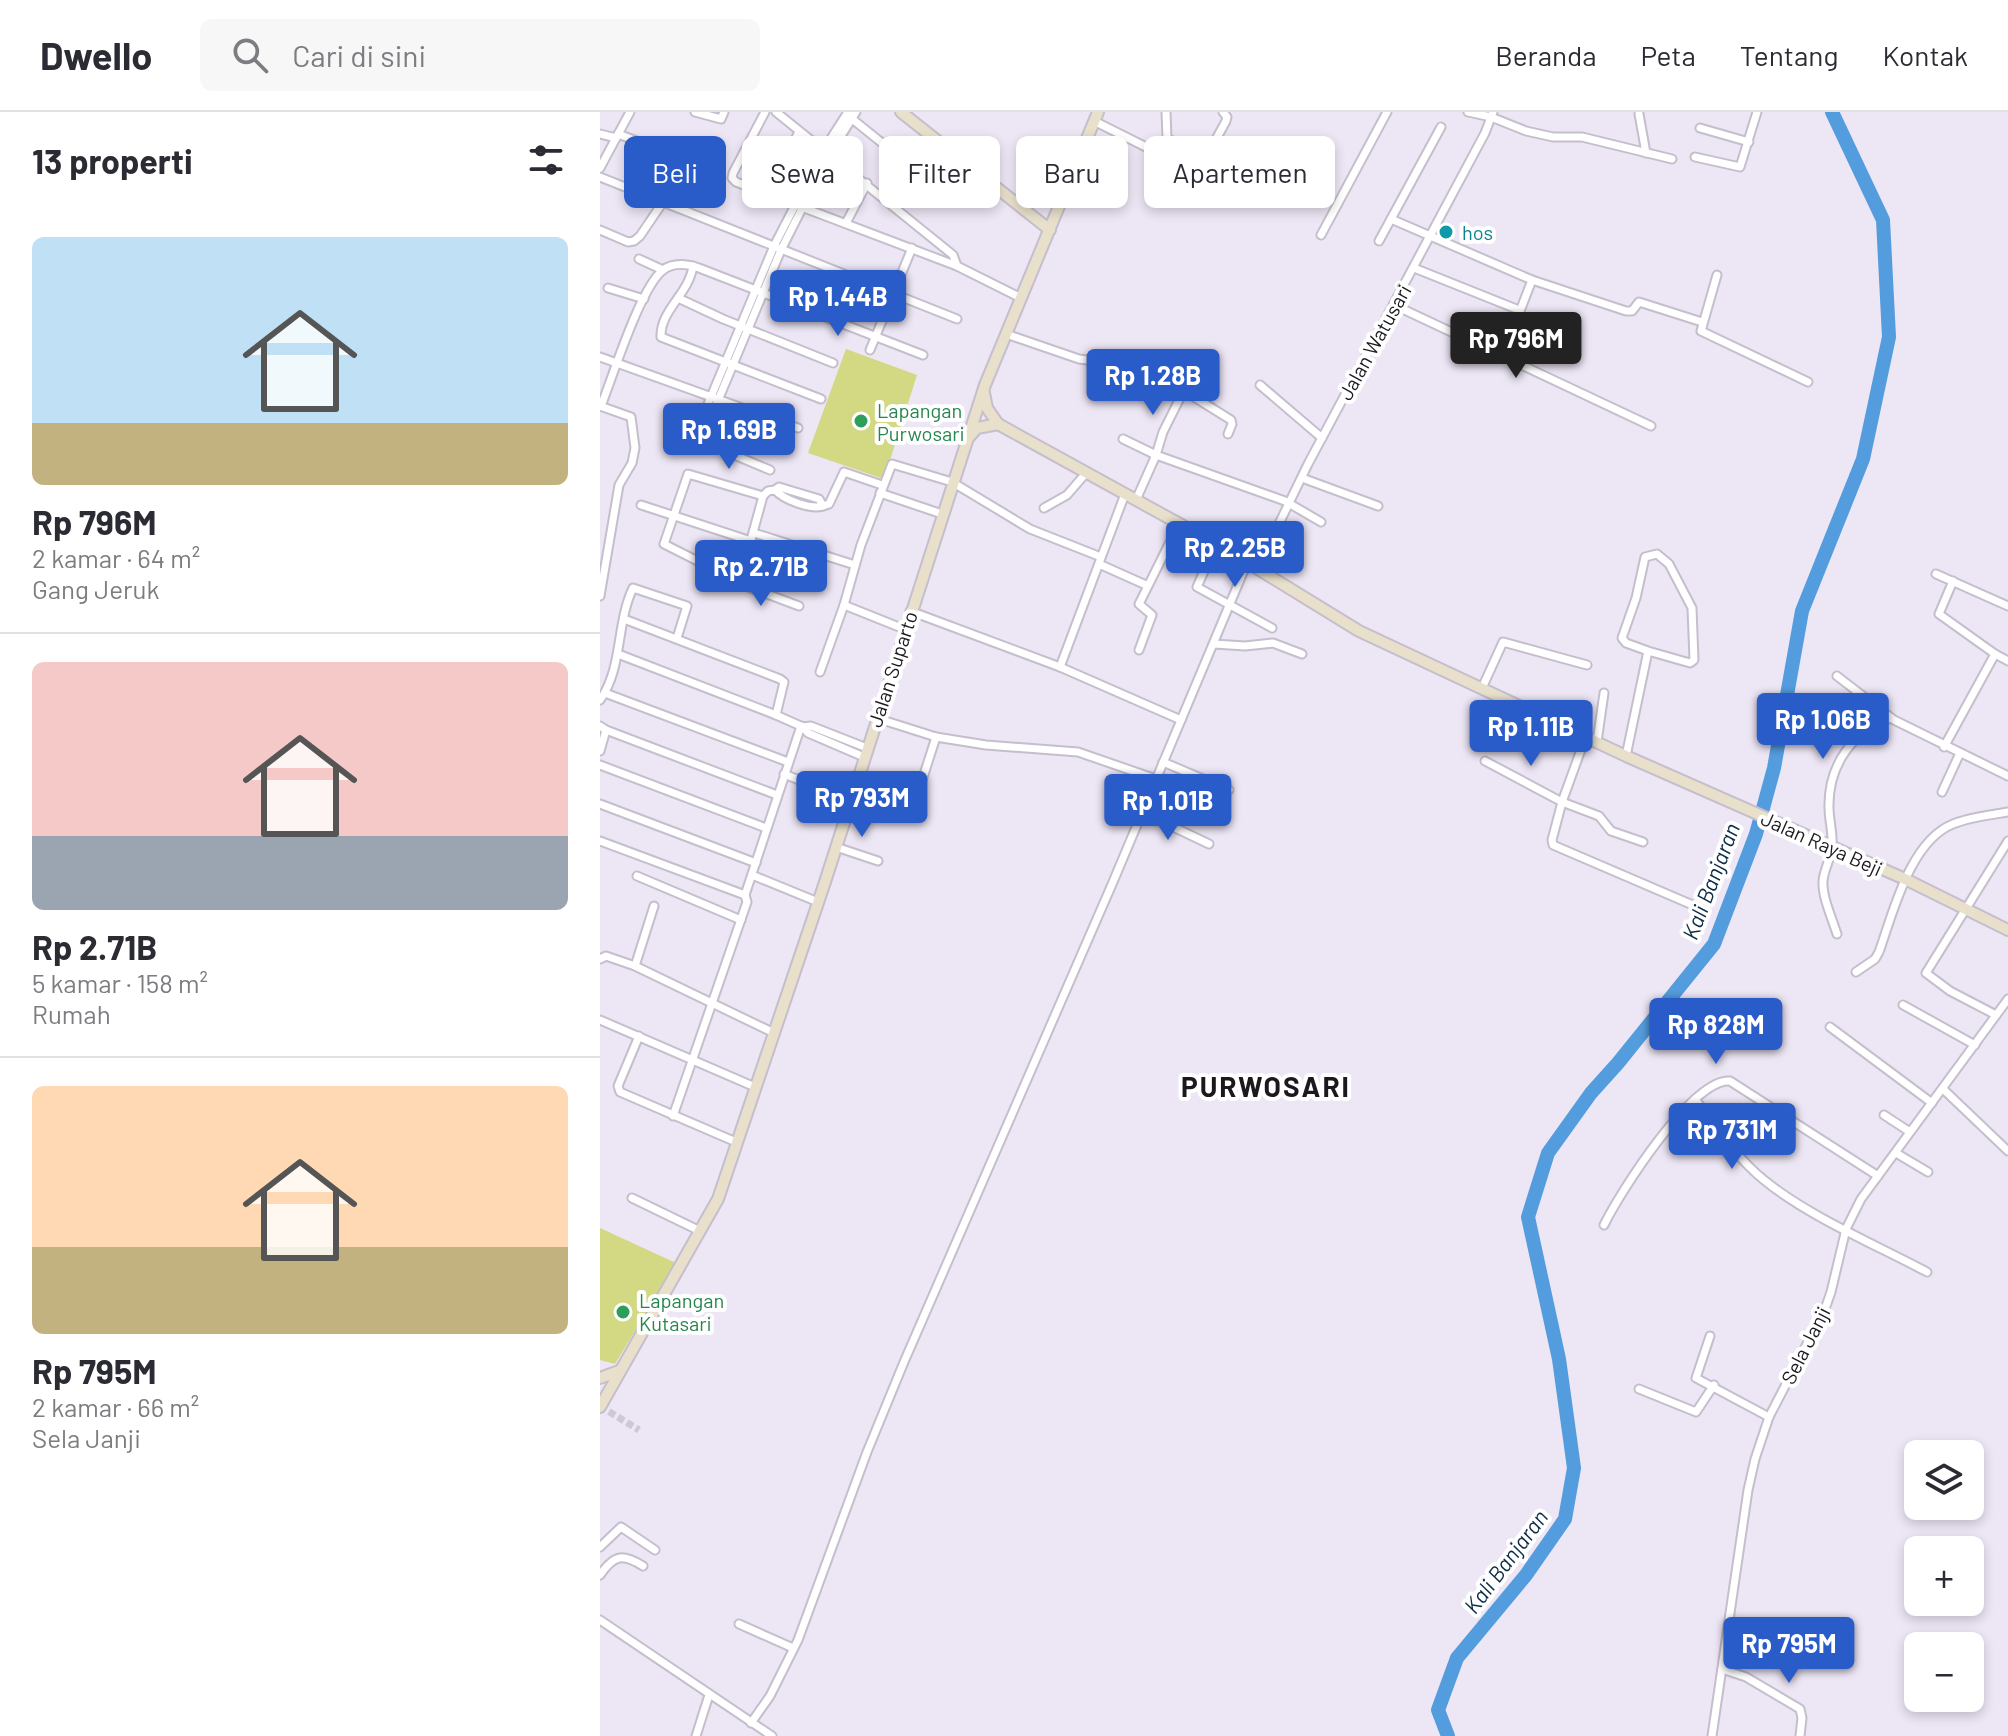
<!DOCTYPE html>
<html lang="id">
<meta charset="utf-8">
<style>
body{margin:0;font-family:Barlow,sans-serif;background:#f7f7f7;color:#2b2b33;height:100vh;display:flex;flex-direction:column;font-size:30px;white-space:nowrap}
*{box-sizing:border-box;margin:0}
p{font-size:26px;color:#7c7c81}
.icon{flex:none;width:44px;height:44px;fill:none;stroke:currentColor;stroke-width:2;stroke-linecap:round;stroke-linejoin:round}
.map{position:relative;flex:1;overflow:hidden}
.details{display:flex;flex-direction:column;background:#fff;width:600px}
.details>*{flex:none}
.top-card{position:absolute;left:24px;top:24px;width:760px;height:72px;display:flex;gap:16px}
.controls{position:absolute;left:1304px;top:1328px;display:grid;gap:16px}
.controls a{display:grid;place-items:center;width:80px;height:80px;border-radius:12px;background:#fff;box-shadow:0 4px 12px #0003;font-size:40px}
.price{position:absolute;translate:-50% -68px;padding:0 18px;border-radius:8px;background:#295bc9;color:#fff;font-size:26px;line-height:52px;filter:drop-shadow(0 2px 4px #0008)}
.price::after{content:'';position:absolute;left:50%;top:48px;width:24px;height:18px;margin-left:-12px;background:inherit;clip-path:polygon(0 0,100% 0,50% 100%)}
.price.active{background:#222;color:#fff}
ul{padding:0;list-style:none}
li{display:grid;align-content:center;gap:16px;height:424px;padding:0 32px}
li+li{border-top:2px solid #e1e1e2}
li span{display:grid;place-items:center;height:248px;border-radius:12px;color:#555}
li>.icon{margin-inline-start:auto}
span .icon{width:144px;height:144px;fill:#fffc;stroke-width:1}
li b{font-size:34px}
h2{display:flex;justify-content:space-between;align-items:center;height:96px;padding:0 32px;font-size:34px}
.chip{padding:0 28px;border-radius:12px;background:#fff;box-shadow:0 4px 12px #0003;font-size:28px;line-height:72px}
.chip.active{background:#295bc9;color:#fff}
header{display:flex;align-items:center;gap:48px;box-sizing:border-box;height:112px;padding:0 40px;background:#fff;border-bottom:2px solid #e1e1e2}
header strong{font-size:38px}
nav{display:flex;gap:44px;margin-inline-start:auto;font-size:28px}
.search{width:560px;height:72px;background:#f7f7f7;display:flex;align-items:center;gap:20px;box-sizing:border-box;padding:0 28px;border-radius:12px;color:#7c7c81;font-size:30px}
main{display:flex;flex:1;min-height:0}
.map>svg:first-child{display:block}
.green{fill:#d3d883}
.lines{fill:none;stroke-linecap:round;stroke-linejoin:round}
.river{stroke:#539cdd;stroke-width:14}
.street-tunnel{stroke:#cec7d5;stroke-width:7;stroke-dasharray:7 3.5;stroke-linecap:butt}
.street-casing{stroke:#c5becc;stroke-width:11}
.secondary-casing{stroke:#c5becc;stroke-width:14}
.street{stroke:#fff;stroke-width:7}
.secondary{stroke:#e8e0cb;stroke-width:10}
.culture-dot{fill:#0f9aa8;stroke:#fff;stroke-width:3}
.leisure-dot{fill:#2e9e5b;stroke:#fff;stroke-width:3}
.labels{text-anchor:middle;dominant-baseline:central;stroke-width:8;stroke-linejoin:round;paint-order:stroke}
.culture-label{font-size:20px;fill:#0d838f;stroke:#fff;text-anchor:start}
.street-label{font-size:20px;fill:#1b191e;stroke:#fff}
.leisure-label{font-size:20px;fill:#27864d;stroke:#fff;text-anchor:start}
.water-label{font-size:22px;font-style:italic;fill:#0c2b45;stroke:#fff}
.district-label{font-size:28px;font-weight:bold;letter-spacing:2px;fill:#1b191e;stroke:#fff}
</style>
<header>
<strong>Dwello</strong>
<div class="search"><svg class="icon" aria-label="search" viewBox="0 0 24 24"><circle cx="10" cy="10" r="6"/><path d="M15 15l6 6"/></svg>Cari di sini</div>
<nav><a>Beranda</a><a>Peta</a><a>Tentang</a><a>Kontak</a></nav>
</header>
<main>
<section class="details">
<h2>13 properti<svg class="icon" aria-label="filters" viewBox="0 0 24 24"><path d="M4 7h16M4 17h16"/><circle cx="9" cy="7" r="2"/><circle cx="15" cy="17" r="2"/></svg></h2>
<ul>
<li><span style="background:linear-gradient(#bfe0f5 75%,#c2b280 0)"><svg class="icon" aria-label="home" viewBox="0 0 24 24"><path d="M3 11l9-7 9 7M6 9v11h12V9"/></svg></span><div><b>Rp 796M</b><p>2 kamar · 64 m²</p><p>Gang Jeruk</p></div></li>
<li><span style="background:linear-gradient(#f6c9c9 70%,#9aa5b1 0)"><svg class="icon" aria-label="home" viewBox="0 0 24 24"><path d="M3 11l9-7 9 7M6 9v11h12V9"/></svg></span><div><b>Rp 2.71B</b><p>5 kamar · 158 m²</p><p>Rumah</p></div></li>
<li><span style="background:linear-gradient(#ffd9b3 65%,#c2b280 0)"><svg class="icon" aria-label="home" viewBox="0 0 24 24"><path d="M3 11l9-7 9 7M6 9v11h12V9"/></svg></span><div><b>Rp 795M</b><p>2 kamar · 66 m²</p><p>Sela Janji</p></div></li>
</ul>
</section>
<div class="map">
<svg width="1408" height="1624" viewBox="0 0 1408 1624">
<rect width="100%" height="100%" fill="#ede6f5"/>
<g class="green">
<path d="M246 237 317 263 284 367 208 341Z"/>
<path d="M0 1116 76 1151 15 1252 0 1248Z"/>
</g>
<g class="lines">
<path class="river" d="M848 1624 838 1598 857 1546 926 1463 965 1407 974 1356 959 1247 928 1105 948 1041 991 981 1018 951 1114 832 1156 722 1174 656 1202 499 1263 347 1289 225 1283 108 1232 0"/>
<path class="street-tunnel" d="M0 1294 39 1318"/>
<defs>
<g id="street">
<path d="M95 0 121 7 124 0"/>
<path d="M165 0 133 61 132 66 136 70 357 154 421 186"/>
<path d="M176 0 353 143 357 154"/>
<path d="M248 0 223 39 174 134 95 323V326L101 329 181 138 229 43 256 0"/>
<path d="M566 0 567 26 601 46 608 42 626 9 627 5 623 0"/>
<path d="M868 0 891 5 926 19 953 25H982L1072 47"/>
<path d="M1039 2 1046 41"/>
<path d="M251 6 287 35"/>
<path d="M494 9 562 43"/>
<path d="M1100 16 1149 30"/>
<path d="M0 22 16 26"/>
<path d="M1095 45 1140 55 1157 0"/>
<path d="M0 56 30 0"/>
<path d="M0 65 357 207"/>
<path d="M167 81 199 20"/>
<path d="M791 107 932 168 1026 199H1032L1039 190 1102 210"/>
<path d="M246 111 267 71"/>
<path d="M0 118 28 130 34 129 40 124 63 90 94 56 88 48 18 22"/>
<path d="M721 123 787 0"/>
<path d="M779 129 841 15"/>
<path d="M39 147 63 158"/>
<path d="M93 154C89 182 60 198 61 225L221 287"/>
<path d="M814 156 919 198"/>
<path d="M1117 163 1101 219 1208 270"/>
<path d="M8 176 44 187"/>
<path d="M78 186 123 207 233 251"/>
<path d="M794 193 1051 314"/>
<path d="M915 212 932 168"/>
<path d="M406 222 479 247 526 253 562 265 631 308 632 312 628 322"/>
<path d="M270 238 312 136"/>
<path d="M0 245 198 316"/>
<path d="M660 273 722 326"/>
<path d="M0 294 31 305 35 336 32 351 19 373 0 484"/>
<path d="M1 294C13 264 40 176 63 158 73 150 88 152 99 156L323 243"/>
<path d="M523 327 556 343 563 320 583 280"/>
<path d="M101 329 170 358"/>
<path d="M702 366 778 394"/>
<path d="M179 375 219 387 223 394C211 398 184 388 175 378Z"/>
<path d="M280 381 342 402"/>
<path d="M163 384 88 362 64 432 151 476 199 494"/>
<path d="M536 388 556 343 685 389 721 410"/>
<path d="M41 393 151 429"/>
<path d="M223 394 229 392 244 360 282 373"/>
<path d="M444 396 467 383 487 360"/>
<path d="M154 421 255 453"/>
<path d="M616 432 597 475 672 516"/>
<path d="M499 452 546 473"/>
<path d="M657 457 708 352 885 21 893 0"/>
<path d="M1336 462 1408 494"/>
<path d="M140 468 163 384 168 379 175 378"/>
<path d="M310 499 460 555 581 608"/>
<path d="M24 507 180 567 184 570 176 603"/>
<path d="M304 517 244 493 261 433 292 352 352 370 430 417 501 445"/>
<path d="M614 532 645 534 673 531 702 542"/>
<path d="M539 538 552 503 539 492 579 412"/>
<path d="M18 542 176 603 203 615 208 621 264 645"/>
<path d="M1395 542 1408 549"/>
<path d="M460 555 525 382"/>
<path d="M220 560 244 493"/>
<path d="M1237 564 1294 608 1408 664"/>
<path d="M882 576 903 530 987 553"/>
<path d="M5 581 188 650"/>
<path d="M0 588C23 556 16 511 33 476L87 494 77 526"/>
<path d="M276 606 336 625 386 633 478 640 556 667"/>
<path d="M0 614 6 618 0 639"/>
<path d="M203 615 211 614 267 636"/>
<path d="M6 618 177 683"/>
<path d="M986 624 962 690 952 728 953 733 1095 794"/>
<path d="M997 630 1004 581"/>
<path d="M1344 635 1395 542 1339 502 1353 469"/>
<path d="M1026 644 1048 539 1090 551 1094 548 1092 496 1069 452 1057 442 1045 445 1036 486 1022 526 1026 531 1048 539"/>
<path d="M885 649 962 690 999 704 1011 719 1043 730"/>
<path d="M563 650 629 678"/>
<path d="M0 653 166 716"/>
<path d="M184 662 219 676"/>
<path d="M254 677 310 696 318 681 336 625"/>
<path d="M1342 680 1360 641"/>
<path d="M0 692 156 751"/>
<path d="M542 700 609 732"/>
<path d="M0 729 145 783 201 614"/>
<path d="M236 735 278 749"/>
<path d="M152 763 218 790"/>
<path d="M37 764 141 808"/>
<path d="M1237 822C1232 806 1222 785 1223 769 1224 756 1232 745 1232 733 1233 721 1229 708 1229 696 1228 654 1252 619 1291 606"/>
<path d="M0 847 6 844 35 854 174 921"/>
<path d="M35 854 54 794"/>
<path d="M1256 860 1275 847 1279 840C1293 801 1310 729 1353 712 1370 705 1390 703 1408 700"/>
<path d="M1303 893 1375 933"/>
<path d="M1396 903 1350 879 1326 861 1408 729"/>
<path d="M0 908 155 975"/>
<path d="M1230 915 1332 991"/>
<path d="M39 924 18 974 20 980 136 1030"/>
<path d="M1343 977 1408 1039"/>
<path d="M1095 987C1116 1015 1136 1045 1164 1068 1208 1104 1276 1133 1327 1160"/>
<path d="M1284 1003 1310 1020"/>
<path d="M73 1004 147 790 145 783"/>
<path d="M1296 1041 1328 1060"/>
<path d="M32 1086 100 1119"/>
<path d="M1004 1113C1019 1082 1093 965 1130 969L1278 1064"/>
<path d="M1110 1224 1096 1266 1169 1305"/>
<path d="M1039 1277 1096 1300 1114 1273"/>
<path d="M0 1435 21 1415 55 1438"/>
<path d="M0 1463C14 1443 22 1441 43 1454"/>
<path d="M0 1508 172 1624"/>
<path d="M139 1512 193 1536"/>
<path d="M1122 1557 1146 1565 1200 1597 1202 1606 1200 1624"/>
<path d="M151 1611 170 1584 198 1528 267 1340 304 1250 513 770 647 451"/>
<path d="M96 1624 109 1583"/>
<path d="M1112 1624 1148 1378 1155 1347 1169 1305 1225 1197 1231 1180 1246 1117 1261 1087 1408 887"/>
</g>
<g id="secondary">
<path d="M301 0 450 118"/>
<path d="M384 281 387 296 398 312 627 438 759 519 1026 644 1305 767 1408 818"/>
<path d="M369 325 377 316 398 312"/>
<path d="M0 1266 19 1259"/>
<path d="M0 1295 118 1087 225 770 385 273 498 0"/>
</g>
</defs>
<use href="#street" class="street-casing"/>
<use href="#secondary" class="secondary-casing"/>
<use href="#street" class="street"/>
<use href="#secondary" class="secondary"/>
</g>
<circle class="culture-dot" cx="846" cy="120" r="8"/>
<g class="leisure-dot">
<circle cx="261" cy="309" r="8"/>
<circle cx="23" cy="1200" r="8"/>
</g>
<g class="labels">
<g class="culture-label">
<text x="862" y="120">hos</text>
</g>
<g class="street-label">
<text transform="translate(774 230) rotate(-61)">Jalan Watusari</text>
<text transform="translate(292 557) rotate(-72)">Jalan Suparto</text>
<text transform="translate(1222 731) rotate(24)">Jalan Raya Beji</text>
<text transform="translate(1205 1233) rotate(-63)">Sela Janji</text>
</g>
<g class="leisure-label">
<text x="277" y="298">Lapangan<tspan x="277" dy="23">Purwosari</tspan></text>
<text x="39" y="1188">Lapangan<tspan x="39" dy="23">Kutasari</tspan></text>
</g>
<g class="water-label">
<text transform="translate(1110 769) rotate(-69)">Kali Banjaran</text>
<text transform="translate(905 1449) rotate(-53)">Kali Banjaran</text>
</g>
<g class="district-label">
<text x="666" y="974">PURWOSARI</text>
</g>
</g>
</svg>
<div class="controls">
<a><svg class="icon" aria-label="layers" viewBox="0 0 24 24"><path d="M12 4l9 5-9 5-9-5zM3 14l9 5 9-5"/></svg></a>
<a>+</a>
<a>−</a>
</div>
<b class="price" style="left:238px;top:226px">Rp 1.44B</b>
<b class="price active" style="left:916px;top:268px">Rp 796M</b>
<b class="price" style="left:553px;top:305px">Rp 1.28B</b>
<b class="price" style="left:129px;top:359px">Rp 1.69B</b>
<b class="price" style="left:635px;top:477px">Rp 2.25B</b>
<b class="price" style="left:161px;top:496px">Rp 2.71B</b>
<b class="price" style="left:1223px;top:649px">Rp 1.06B</b>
<b class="price" style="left:931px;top:656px">Rp 1.11B</b>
<b class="price" style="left:262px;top:727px">Rp 793M</b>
<b class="price" style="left:568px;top:730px">Rp 1.01B</b>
<b class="price" style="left:1116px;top:954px">Rp 828M</b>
<b class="price" style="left:1132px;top:1059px">Rp 731M</b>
<b class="price" style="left:1189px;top:1573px">Rp 795M</b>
<div class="top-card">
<a class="chip active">Beli</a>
<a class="chip">Sewa</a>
<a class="chip">Filter</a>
<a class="chip">Baru</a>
<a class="chip">Apartemen</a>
</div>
</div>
</main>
